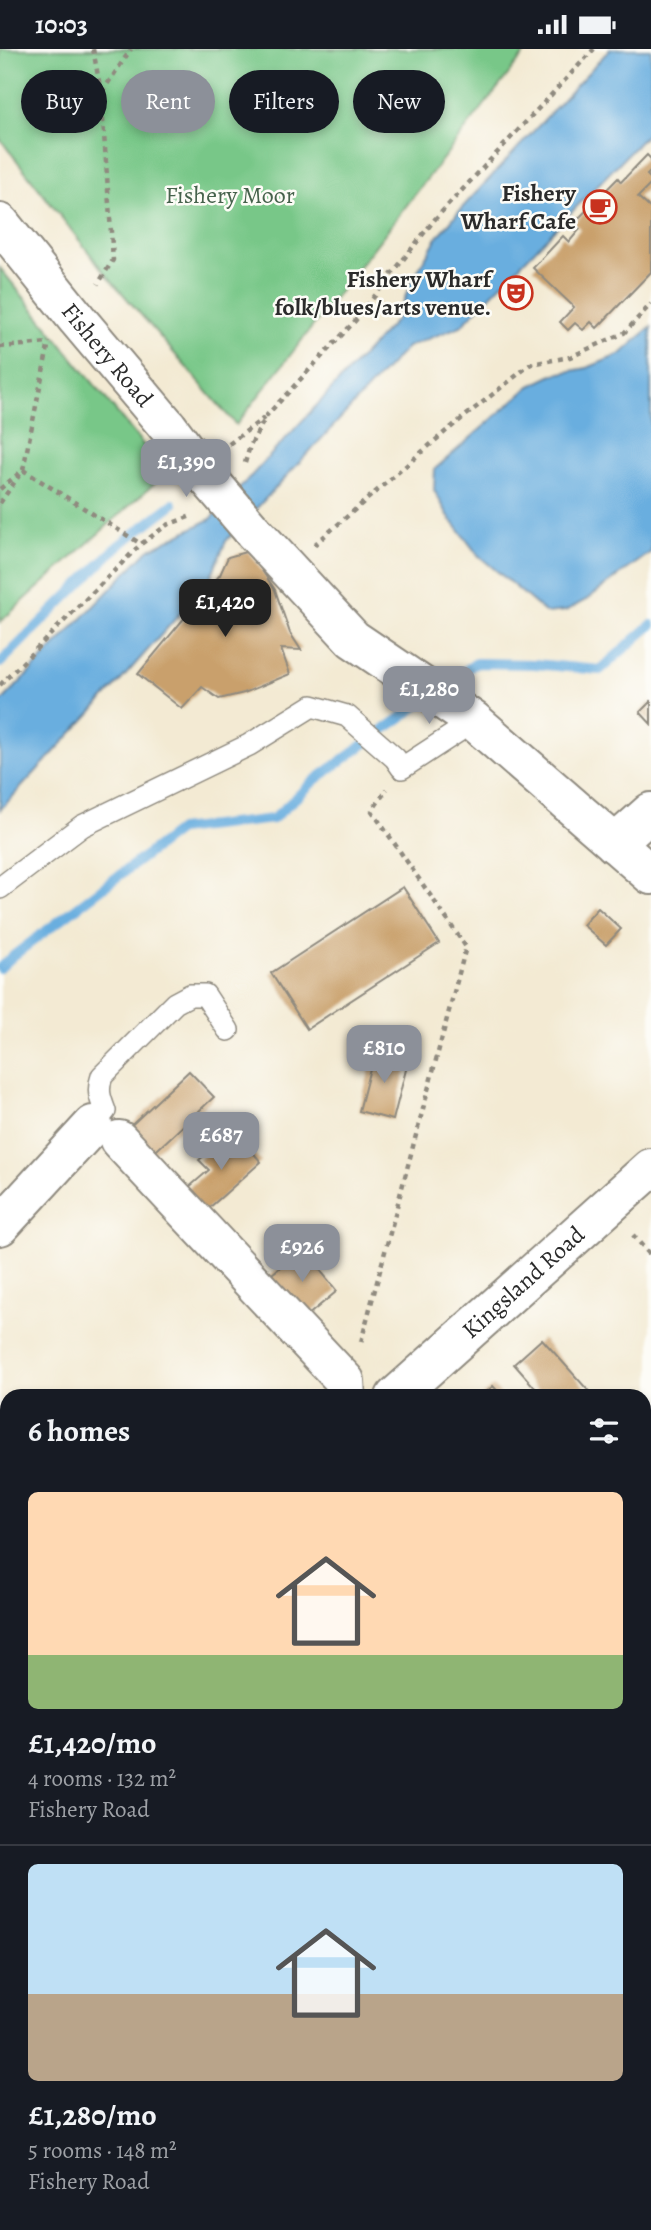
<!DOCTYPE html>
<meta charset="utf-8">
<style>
body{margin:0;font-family:Alegreya,serif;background:#242831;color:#f1f3f6;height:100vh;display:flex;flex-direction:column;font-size:26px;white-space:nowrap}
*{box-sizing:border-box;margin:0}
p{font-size:23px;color:#9ea1a6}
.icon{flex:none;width:38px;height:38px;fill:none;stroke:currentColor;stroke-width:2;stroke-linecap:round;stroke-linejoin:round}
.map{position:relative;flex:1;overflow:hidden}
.sheet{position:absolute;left:0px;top:1340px;width:651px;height:842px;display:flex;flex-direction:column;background:#171b24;border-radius:21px 21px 0 0;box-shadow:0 4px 10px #0003}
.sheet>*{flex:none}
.top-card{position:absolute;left:21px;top:21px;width:609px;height:63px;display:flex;gap:14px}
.price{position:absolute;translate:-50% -60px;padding:0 16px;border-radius:14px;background:#8c9099;color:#fff;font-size:23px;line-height:46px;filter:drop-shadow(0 2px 4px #0008)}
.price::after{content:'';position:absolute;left:50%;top:42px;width:21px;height:16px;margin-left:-10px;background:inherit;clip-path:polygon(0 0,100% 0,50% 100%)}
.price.selected{background:#222;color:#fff}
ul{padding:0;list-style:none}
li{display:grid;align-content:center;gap:14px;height:371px;padding:0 28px}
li+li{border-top:2px solid #363941}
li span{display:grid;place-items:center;height:217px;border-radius:10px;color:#555}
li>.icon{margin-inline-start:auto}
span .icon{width:126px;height:126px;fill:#fffc;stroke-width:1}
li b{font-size:30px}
h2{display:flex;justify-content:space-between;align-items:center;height:84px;padding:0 28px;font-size:30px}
.tag{padding:0 24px;border-radius:32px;background:#171b24;box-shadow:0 4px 10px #0003;font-size:24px;line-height:63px}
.tag.selected{background:#8c9099;color:#fff}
.status{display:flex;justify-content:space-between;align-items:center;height:49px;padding:0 35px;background:#171b24;direction:ltr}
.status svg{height:19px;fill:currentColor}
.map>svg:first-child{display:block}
.green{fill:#78c788;stroke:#52795a;stroke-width:2}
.water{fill:#69aedf;stroke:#4a6c85;stroke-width:2}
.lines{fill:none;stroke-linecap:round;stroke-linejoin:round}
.stream{stroke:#69aedf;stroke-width:10}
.building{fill:#c9a06c}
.service-casing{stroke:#8f8a7f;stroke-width:24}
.minor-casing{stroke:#8f8a7f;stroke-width:42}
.tertiary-casing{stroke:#8f8a7f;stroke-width:42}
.path{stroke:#8f8a7f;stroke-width:4.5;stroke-dasharray:5 5;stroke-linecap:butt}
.service{stroke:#fff;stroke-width:21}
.minor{stroke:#fff;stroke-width:38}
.tertiary{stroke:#fff;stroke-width:38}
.tertiary-bridge-casing{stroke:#8f8a7f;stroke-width:42;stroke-linecap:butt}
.tertiary-bridge{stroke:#fff;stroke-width:38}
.labels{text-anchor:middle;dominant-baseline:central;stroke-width:5;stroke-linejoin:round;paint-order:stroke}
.poi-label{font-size:24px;font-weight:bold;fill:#2b2b2b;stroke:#fdfcf7;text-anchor:end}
.park-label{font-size:24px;fill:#46624c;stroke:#fdfcf7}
.street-label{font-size:24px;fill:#2b2b2b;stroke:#fdfcf7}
</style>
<div class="status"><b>10:03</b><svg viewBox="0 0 49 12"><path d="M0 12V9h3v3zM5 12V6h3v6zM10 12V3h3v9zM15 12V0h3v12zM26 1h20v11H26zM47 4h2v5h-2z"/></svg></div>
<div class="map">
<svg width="651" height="2181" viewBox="0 0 651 2181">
<rect width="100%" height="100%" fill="#fdfcf7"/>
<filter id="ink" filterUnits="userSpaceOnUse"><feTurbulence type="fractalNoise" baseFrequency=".0143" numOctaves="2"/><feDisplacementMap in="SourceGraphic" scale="14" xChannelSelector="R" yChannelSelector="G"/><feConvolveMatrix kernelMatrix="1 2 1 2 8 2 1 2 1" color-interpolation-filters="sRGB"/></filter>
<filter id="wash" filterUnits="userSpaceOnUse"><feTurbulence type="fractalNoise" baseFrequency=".00686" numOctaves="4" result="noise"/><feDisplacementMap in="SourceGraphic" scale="28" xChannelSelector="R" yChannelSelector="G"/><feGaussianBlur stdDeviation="1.57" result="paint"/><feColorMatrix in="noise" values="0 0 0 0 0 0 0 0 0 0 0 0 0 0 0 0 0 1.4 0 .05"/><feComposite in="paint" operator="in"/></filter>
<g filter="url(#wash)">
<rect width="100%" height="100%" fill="#f3ead3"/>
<g class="green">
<path d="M0 0H528L236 376 105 224 0 90Z"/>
<path d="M0 219 166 424 0 573Z"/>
</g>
<g class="water">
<path d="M610 0H651V81L461 277 407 298 226 492 209 532 115 638 0 761V654L148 501 211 470 396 271 411 234 436 190 460 161Z"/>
<path d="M651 278V503L586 551 566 562 546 564 478 506 449 468 434 441 435 420 530 337 555 325 587 319 621 305Z"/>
</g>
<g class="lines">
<g class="stream">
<path d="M0 614 118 497 173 455"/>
<path d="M441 639 476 614 534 615 600 621 651 576"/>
<path d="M0 919 13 907 179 781 273 770 315 731 428 649"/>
</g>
</g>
<g id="blocks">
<g class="building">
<path d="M647 106 651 110V122L647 126 651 130V135L638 148 651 160V223L597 279 591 273 583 281 575 274 568 281 560 273 574 258 533 219 563 187 569 193 580 180 574 174 618 129 621 133Z"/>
<path d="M249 502 275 541 290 584 301 601 281 600 290 625 244 644 219 650 202 638 182 660 138 625 220 526 228 508Z"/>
<path d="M651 652V675L640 663Z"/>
<path d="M403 838 439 894 307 980 271 924Z"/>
<path d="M598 859 621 880 606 896 583 876Z"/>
<path d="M375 1000 409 1009 393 1071 359 1062Z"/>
<path d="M189 1022 214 1048 146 1111 122 1085Z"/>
<path d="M234 1081 261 1113 200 1167 181 1145 209 1121 199 1111Z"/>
<path d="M303 1200 337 1242 302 1271 267 1229Z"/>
<path d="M542 1290 594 1348H543L514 1315Z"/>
<path d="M493 1337 503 1348H481Z"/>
<path d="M0 2077 7 2085V2149L0 2155Z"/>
<path d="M485 2175H490L495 2181H479Z"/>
<path d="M499 2175H549L542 2181H505Z"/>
</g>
</g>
</g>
<g filter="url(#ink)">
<use href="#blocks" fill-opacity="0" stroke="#8f8a7f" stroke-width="2"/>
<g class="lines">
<defs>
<g id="service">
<path d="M0 839 82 777 249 696 312 657 347 667 395 709 402 719 474 672"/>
<path d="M93 1076 105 1062C100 1049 97 1041 102 1027L175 954 190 946H205L228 981"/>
</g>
<g id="minor">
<path d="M615 795 651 763"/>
<path d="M119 1091 345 1332 346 1348"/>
<path d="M0 1177 93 1076"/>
<path id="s1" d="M395 1348 651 1119"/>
<path d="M644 1628 651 1621"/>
<path d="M0 1705 7 1699"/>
<path d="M0 2033 7 2040"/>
<path d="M33 2181 40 2175"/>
<path d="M127 2181 128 2175"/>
</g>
<g id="tertiary">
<path id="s2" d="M0 174 77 270 168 378"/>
<path d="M253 482 353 590 474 672 651 826"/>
<path d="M644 2144 651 2137"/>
<path d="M605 2181 611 2175"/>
</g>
</defs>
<use href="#service" class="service-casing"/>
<use href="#minor" class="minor-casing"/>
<use href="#tertiary" class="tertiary-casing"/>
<g class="path">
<path d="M93 0 101 43 113 211 98 235"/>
<path d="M102 43 131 0"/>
<path d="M0 298 48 294"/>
<path d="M229 395 264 369"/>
<path d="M245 414 250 397 267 366 355 272 435 170 594 0"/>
<path d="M0 440 23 421 49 293"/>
<path d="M0 454 23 421 141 495"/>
<path d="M314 496 445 383 531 315 570 308 624 284 651 255"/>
<path d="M0 636 141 495 167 476 191 467"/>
<path d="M633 1186 651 1207"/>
<path d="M361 1293 466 898 372 762 387 740"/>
</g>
<use href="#service" class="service"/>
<use href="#minor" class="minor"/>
<use href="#tertiary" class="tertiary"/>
<defs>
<path id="tertiary-bridge" d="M168 378 199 419 253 482"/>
</defs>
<use href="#tertiary-bridge" class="tertiary-bridge-casing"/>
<use href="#tertiary-bridge" class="tertiary-bridge"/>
</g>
</g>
<defs>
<symbol id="cafe-ring" viewBox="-11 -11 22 22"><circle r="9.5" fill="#fdfcf7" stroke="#c8321e" stroke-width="1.5"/><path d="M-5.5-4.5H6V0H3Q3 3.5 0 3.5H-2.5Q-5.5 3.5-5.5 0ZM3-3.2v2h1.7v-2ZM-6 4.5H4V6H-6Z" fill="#c8321e"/></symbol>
<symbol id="theatre-ring" viewBox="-11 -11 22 22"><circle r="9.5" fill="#fdfcf7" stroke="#c8321e" stroke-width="1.5"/><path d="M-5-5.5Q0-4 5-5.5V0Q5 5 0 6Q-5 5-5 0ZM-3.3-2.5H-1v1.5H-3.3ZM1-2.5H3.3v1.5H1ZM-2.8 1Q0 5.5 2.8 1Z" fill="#c8321e"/></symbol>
</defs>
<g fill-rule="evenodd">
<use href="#cafe-ring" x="581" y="139" width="38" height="38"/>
<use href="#theatre-ring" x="497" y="225" width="38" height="38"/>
</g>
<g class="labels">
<g class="poi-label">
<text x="576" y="144">Fishery<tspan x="576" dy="28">Wharf Cafe</tspan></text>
<text x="491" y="230">Fishery Wharf<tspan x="491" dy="28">folk/blues/arts venue.</tspan></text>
</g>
<g class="park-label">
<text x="230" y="146">Fishery Moor</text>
</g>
<g class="street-label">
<text stroke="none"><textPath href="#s2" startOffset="170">Fishery Road</textPath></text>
<text stroke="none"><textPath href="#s1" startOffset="172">Kingsland Road</textPath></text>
</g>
</g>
</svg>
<b class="price" style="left:186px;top:450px">£1,390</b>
<b class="price selected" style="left:225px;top:590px">£1,420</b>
<b class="price" style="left:429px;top:677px">£1,280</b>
<b class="price" style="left:384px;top:1036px">£810</b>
<b class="price" style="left:221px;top:1123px">£687</b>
<b class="price" style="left:302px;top:1235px">£926</b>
<div class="top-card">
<a class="tag">Buy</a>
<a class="tag selected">Rent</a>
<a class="tag">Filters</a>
<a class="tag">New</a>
</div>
<section class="sheet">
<h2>6 homes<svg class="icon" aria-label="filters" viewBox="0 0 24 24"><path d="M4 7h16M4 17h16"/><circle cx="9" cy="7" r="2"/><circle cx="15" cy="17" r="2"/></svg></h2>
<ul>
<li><span style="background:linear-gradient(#ffd9b3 75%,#8fb573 0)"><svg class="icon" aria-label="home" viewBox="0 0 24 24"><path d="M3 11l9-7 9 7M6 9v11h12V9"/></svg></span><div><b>£1,420/mo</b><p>4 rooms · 132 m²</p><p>Fishery Road</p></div></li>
<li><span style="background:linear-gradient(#bfe0f5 60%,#b9a48a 0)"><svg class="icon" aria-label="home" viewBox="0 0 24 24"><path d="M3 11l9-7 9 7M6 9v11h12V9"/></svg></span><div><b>£1,280/mo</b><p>5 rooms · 148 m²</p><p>Fishery Road</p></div></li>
</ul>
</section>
</div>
